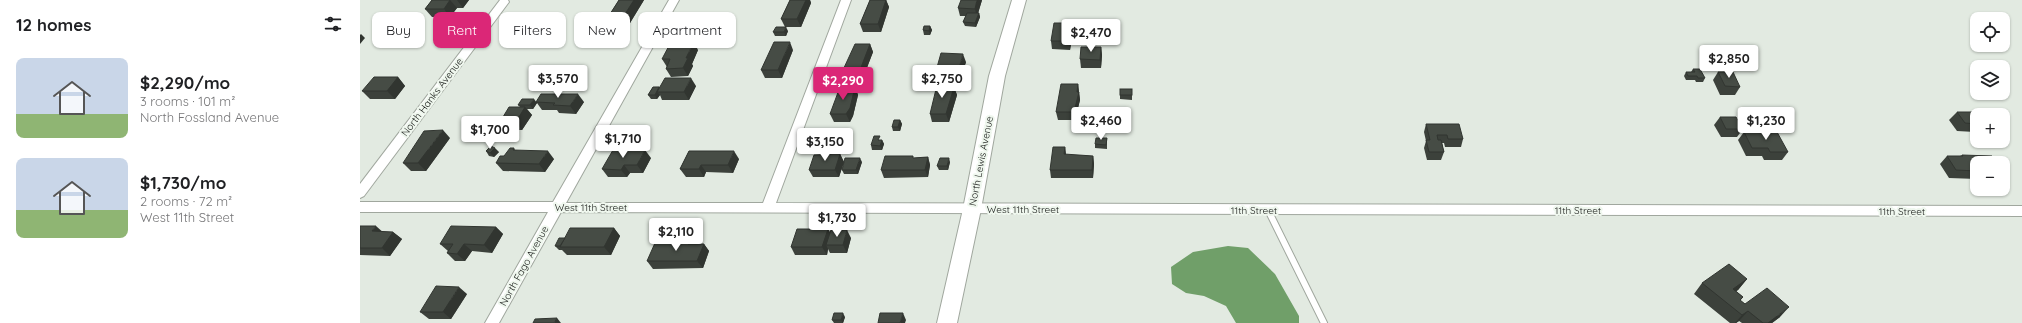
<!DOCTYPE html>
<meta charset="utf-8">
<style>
body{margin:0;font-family:Quicksand,sans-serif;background:#f2f2f2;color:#202124;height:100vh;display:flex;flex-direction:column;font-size:15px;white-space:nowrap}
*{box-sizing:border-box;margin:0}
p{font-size:13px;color:#757577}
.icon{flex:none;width:22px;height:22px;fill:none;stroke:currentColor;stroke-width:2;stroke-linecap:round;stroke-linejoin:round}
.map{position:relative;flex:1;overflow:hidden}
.panel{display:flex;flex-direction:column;background:#fff;width:360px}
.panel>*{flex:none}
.guide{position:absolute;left:12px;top:12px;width:380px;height:36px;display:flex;gap:8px}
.tools{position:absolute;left:1610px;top:12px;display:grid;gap:8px}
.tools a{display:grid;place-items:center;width:40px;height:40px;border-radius:8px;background:#fff;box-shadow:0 1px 3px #0004;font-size:20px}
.price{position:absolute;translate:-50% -34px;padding:0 9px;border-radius:4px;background:#fff;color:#222;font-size:13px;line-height:26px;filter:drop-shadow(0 1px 2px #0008)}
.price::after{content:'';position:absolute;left:50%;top:24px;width:12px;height:9px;margin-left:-6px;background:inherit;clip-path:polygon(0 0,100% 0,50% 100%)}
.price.on{background:#db2777;color:#fff}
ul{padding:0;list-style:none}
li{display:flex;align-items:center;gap:12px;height:100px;padding:0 16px}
li span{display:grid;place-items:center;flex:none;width:112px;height:80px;border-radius:8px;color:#555}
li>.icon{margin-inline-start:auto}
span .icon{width:48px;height:48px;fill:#fffc;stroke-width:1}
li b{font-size:17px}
h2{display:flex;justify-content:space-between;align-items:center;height:48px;padding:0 16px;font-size:17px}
.tag{padding:0 14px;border-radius:8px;background:#fff;box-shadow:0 1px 3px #0004;font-size:14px;line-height:36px}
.tag.on{background:#db2777;color:#fff}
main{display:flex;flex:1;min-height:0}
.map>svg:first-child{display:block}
.water{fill:#709f69}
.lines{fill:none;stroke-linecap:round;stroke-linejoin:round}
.service-casing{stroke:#a0a79e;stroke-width:8}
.minor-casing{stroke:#a0a79e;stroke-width:2}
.secondary-casing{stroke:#a0a79e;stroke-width:2}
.service{stroke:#fff;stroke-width:6}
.minor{fill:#fff;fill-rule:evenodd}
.secondary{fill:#fff;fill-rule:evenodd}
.wall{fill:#3c413b}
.shaded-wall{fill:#313530}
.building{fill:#464c45;stroke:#313530}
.labels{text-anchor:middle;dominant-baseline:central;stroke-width:4;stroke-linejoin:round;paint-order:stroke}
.street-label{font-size:10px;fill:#161916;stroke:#eff7ee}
</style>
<main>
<section class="panel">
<h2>12 homes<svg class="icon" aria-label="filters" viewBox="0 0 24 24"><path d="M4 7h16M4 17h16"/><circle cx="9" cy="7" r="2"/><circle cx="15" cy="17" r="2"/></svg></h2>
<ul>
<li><span style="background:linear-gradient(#c9d6e8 70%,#8fb573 0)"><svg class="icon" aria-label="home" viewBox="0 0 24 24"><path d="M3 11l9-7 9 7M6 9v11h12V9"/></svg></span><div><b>$2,290/mo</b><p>3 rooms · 101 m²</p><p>North Fossland Avenue</p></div></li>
<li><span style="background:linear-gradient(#c9d6e8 65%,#8fb573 0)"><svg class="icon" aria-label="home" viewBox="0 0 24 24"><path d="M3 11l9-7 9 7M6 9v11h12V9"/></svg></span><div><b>$1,730/mo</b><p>2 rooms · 72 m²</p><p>West 11th Street</p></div></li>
</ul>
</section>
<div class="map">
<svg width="1662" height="323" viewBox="0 0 1662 323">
<rect width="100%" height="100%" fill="#e2eae1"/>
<path class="water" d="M868 246 888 248 915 274 939 316V323H876L866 306 844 296 826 293 812 284 811 267 833 252Z"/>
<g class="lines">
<defs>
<path id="service" d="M908 210 964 323"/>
<g id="minor">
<path d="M140 0H148L149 2 4 196 0 198V184Z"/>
<path d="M309 0H319L206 203H403L481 0H491L416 203 1662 206V216L201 212 139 323H125L188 212H0V202H193Z"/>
</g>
<path id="secondary" d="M652 0H666L645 76 621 209 597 323H577L603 209 629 76Z"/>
</defs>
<use href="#service" class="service-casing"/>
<use href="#minor" class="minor-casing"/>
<use href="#secondary" class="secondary-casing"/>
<use href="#service" class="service"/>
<use href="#minor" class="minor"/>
<use href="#secondary" class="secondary"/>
</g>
<g class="wall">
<path d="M72 0H109L103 8H97L90 17H72L65 9Z"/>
<path d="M259 0H284L270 23 255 22 250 14Z"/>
<path d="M430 0H450L451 3 441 27H425L421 19Z"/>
<path d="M510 0H526L529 7 521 32H503L500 24Z"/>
<path d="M622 0 618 13H619L620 17 616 27 605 26 603 22 606 16H600L598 8Z"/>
<path d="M570 26 572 30 570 35H564L563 30Z"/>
<path d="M55 28 52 33H40L36 29Z"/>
<path d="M428 31 426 36H415L413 32Z"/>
<path d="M713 32 710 50 692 49 691 41Z"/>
<path d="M510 44 513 52 503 78H486L483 70Z"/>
<path d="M741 47 742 55 741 68H721L720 59Z"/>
<path d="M338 50 332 64 333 66 328 76 311 77 306 69 307 67 302 59Z"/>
<path d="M433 50 422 78H405L401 70Z"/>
<path d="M606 62 600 80 578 79 576 71Z"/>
<path d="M1333 69 1345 78 1343 82H1336L1335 80H1326L1324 76 1326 72H1331Z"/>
<path d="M1358 72 1380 87 1375 95H1360L1353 80Z"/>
<path d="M38 77 45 86 35 99H10L2 91Z"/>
<path d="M718 84 720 100 715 120H698L696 112Z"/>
<path d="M336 86 329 100H302L300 95 297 99H291L288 95 293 87Z"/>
<path d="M495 87 498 95 493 116 490 122H474L470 114Z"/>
<path d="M594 87 597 95 589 122H572L570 114Z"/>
<path d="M772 89V100L760 99V95Z"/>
<path d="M176 102H224L216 114 199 113 197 110H182L177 103 173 109H167L172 115 162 130H146L140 122 160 107 158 105Z"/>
<path d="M1597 112 1617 115V130L1615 132 1597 131 1589 120Z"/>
<path d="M1360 117 1383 129 1377 137H1361L1354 125Z"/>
<path d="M540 120 542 124 540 131H533L532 127Z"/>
<path d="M1066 124 1103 139 1101 147H1085L1084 143H1082L1084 152 1081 160H1067L1064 148 1066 141 1064 132Z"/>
<path d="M1384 132 1428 152 1422 160H1404L1402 156H1386L1378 140Z"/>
<path d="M90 138 66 171H51L43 163Z"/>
<path d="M747 138V149L735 148V144Z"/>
<path d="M522 140 524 144 522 150H512L511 145Z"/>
<path d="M705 147 706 155 733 156 734 164 733 178H691L690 170Z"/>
<path d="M154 148 155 150 194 159 185 172 143 171 136 163Z"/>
<path d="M126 151 139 152 134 157 129 156Z"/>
<path d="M329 151 379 159 373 173 346 172 344 177H326L320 169Z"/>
<path d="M480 154 484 162 479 177H453L449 170Z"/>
<path d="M1602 155 1617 163V179L1589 178 1580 164 1587 156H1600Z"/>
<path d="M568 157 570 165 568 177 524 178 521 170 554 158Z"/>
<path d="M291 158 283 173H270L267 177H248L242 169Z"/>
<path d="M502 162 498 174H484L482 170Z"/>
<path d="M590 162 588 170H579L577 166Z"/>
<path d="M0 226 23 232H33L42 239 30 256 0 255Z"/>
<path d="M136 227 143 234 132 253 112 251 105 261H95L87 253 88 251 80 244Z"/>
<path d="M254 228 260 236 251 255H207L202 250H199L195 246 205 238Z"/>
<path d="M468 229 470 232 491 238 487 253H470L468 249 467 255H435L431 247Z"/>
<path d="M329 241 331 244H344L349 251 343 268 293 269 287 261Z"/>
<path d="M1387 279 1378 290 1376 291 1383 297 1380 301 1385 304 1420 317 1412 323H1382L1379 321 1376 323H1370L1334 294 1342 283Z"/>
<path d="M107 294 91 319H69L60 312Z"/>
<path d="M485 317 483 323H474L472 320Z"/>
</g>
<g class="shaded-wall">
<path d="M90 0 97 8 90 17 84 9Z"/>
<path d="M97 0H109L103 8Z"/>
<path d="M274 0H284L270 23 265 14Z"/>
<path d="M446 0H450L451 3 441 27 437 19Z"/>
<path d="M526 0 529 7 521 32 518 24Z"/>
<path d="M617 0H622L617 17 615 9Z"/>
<path d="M619 13 620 17 616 27 615 23Z"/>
<path d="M712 23 713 32 710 50 709 41Z"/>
<path d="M52 24 55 28 52 33 48 29Z"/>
<path d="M570 26 572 30 570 35 569 31Z"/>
<path d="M426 27 428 31 426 36 424 32Z"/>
<path d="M1 34 5 38 0 44V35Z"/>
<path d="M334 42 338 50 332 64 333 66 328 76 323 68 326 58Z"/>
<path d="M430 42 433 50 422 78 418 70Z"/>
<path d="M510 44 513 52 503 78 500 70Z"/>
<path d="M741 47 742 55 741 68 740 60Z"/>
<path d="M603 54 606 62 600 80 598 72Z"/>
<path d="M38 77 45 86 35 99 27 91Z"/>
<path d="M331 78 336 86 329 100 324 92Z"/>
<path d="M718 84 720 100 715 120 714 112Z"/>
<path d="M593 85 597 95 589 122 586 114Z"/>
<path d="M299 87 297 92 300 95 297 99 295 95Z"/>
<path d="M495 87 498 95 493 116 490 122 486 114Z"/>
<path d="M218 94 224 102 216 114 210 106Z"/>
<path d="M174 99 177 103 173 109 170 105Z"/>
<path d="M165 107 172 115 162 130 156 122Z"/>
<path d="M540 120 542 124 540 131 538 127Z"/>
<path d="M83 130 90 138 66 171 58 163Z"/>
<path d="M522 140 524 144 522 150 520 146Z"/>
<path d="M705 147 706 155 704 154Z"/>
<path d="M135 148 139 152 134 157 130 153Z"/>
<path d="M285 150 291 158 283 173 277 165Z"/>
<path d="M188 151 194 159 185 172 179 164Z"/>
<path d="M374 151 379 159 373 173 368 165Z"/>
<path d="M480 154 484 162 479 177 475 170Z"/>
<path d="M733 156 734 164 733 178 732 170Z"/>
<path d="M568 157 570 165 568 177 565 170Z"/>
<path d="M500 158 502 162 498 174 496 170Z"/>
<path d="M589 158 590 162 588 170 587 166Z"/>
<path d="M264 165 270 173 267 177 261 170Z"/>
<path d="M341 165 346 172 344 177 339 169Z"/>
<path d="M16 226 25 234 12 231Z"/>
<path d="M136 227 143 234 132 253 124 245Z"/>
<path d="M254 228 260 236 251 255 244 247Z"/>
<path d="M468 229 472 237 466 245 468 249 467 255 462 247Z"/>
<path d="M487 230 491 238 487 253 483 245Z"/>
<path d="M33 232 42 239 30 256 22 248Z"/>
<path d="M104 244 112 251 105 261 97 254Z"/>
<path d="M344 244 349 251 343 268 337 261Z"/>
<path d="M1387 279 1378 290 1364 299 1373 289Z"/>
<path d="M99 287 107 294 91 319 83 312Z"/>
<path d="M1429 307 1420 317 1412 323H1408Z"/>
<path d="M1388 311 1379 321 1376 323H1375L1382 315Z"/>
<path d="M483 313 485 317 483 323 481 320Z"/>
<path d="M543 313 546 320 545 323H540Z"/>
<path d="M197 318 201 323H194Z"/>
</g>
<g class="building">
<path d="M72 0H90L84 9H65Z"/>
<path d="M259 0H274L265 14H250Z"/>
<path d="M430 0H446L437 19H421Z"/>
<path d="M510 0H526L518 24H500Z"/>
<path d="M601 0H617L615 9 598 8Z"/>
<path d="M607 13H619L615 23 603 22Z"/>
<path d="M694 23H712L709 41H691Z"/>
<path d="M40 24H52L48 29H36Z"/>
<path d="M564 26H570L569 31 563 30Z"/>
<path d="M416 27H426L424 32H413Z"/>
<path d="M311 42H334L326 58H328L323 68 306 69 310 59H302Z"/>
<path d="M414 42H430L418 70H401Z"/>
<path d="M495 44H510L500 70H483Z"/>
<path d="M721 47H741L740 60 720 59Z"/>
<path d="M581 53 603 54 598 72 576 71Z"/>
<path d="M1333 69H1340L1345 78H1338L1337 76H1328L1326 72H1335Z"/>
<path d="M1358 72H1373L1380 87 1365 86Z"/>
<path d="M14 77H38L27 91H2Z"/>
<path d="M305 78H331L324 92H297Z"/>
<path d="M701 84H718L717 92H719L714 112H696Z"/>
<path d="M577 85H593V87H594L586 114H570Z"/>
<path d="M293 87H299L295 95H288Z"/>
<path d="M480 87H495L490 108 486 114H470Z"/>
<rect x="760" y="89" width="12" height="6"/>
<path d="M181 94H218L210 106 193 105 195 103 176 102Z"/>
<path d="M162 99H174L170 105H158Z"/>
<path d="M149 107H165L156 122H140Z"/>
<path d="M1597 112H1615L1617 115V124L1605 123Z"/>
<path d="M1360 117H1376L1383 129H1366Z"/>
<path d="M534 120H540L538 127H532Z"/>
<path d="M1066 124H1099L1103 139H1088L1087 135H1077L1078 140H1081L1084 152H1069L1066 140H1070Z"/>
<path d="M83 130 58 163H43L64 131Z"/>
<path d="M1384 132H1417L1428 152H1410L1408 148H1392Z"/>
<path d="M514 136H520L518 140H522L520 146 511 145Z"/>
<path d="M736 138H747L746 145 735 144Z"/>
<path d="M131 146 135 148 130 153 126 151Z"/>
<path d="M693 147H705L704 154 733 156 732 170H690Z"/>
<path d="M150 148H154L153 150 188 151 179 164 136 163 140 156H144Z"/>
<path d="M253 150H285L277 165H264L261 170 242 169Z"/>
<path d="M329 151H374L368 165H341L339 169H320Z"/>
<path d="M480 154 475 170H449L454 155Z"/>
<path d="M1602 155 1632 156 1637 163H1617V171L1596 170 1587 156H1603Z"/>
<path d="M525 156H553V158L568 157 565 170H521Z"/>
<path d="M485 158H500L496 170H482Z"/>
<path d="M580 158H589L587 166H577Z"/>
<path d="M0 226H16L12 231 33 232 22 248H0Z"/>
<path d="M91 226 136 227 124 245 104 244 97 254 87 253 93 244H80Z"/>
<path d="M210 228H254L244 247H200Z"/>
<path d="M437 229H468L462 247H431Z"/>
<path d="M471 230H487L483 245H466Z"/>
<path d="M199 238H205L200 246H195Z"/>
<path d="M329 241 328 244H344L337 261H287L295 243Z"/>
<path d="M1369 264 1387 279 1373 289 1383 297 1380 300 1385 304 1407 288 1429 307 1408 323H1403L1388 311 1382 315 1342 283Z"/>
<path d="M76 286 99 287 83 312H60Z"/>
<path d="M474 313H483L481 320H472Z"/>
<path d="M520 313H543L540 323H518Z"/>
<path d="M197 318 194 323H173L175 319Z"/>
</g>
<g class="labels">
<g class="street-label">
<text transform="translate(72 97) rotate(-53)">North Hanks Avenue</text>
<text transform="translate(621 161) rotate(-79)">North Lewis Avenue</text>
<text x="231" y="207">West 11th Street</text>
<text x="663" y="209">West 11th Street</text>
<text x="894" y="210">11th Street</text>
<text x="1218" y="210">11th Street</text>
<text x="1542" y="211">11th Street</text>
<text transform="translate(164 266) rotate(-61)">North Fago Avenue</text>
</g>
</g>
</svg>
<div class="tools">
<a><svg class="icon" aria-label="locate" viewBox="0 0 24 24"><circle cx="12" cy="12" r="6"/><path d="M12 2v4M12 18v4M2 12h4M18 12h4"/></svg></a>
<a><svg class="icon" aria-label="layers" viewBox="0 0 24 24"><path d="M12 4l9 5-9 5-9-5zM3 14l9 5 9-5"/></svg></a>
<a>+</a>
<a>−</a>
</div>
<b class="price" style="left:731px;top:53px">$2,470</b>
<b class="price" style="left:1369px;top:79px">$2,850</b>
<b class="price" style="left:198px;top:99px">$3,570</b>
<b class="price" style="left:582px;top:99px">$2,750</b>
<b class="price on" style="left:483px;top:101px">$2,290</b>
<b class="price" style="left:741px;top:141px">$2,460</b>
<b class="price" style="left:1406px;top:141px">$1,230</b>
<b class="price" style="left:130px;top:150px">$1,700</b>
<b class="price" style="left:263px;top:159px">$1,710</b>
<b class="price" style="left:465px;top:162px">$3,150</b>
<b class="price" style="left:477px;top:238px">$1,730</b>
<b class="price" style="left:316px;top:252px">$2,110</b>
<div class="guide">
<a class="tag">Buy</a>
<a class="tag on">Rent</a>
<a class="tag">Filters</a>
<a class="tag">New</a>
<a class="tag">Apartment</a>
</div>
</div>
</main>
